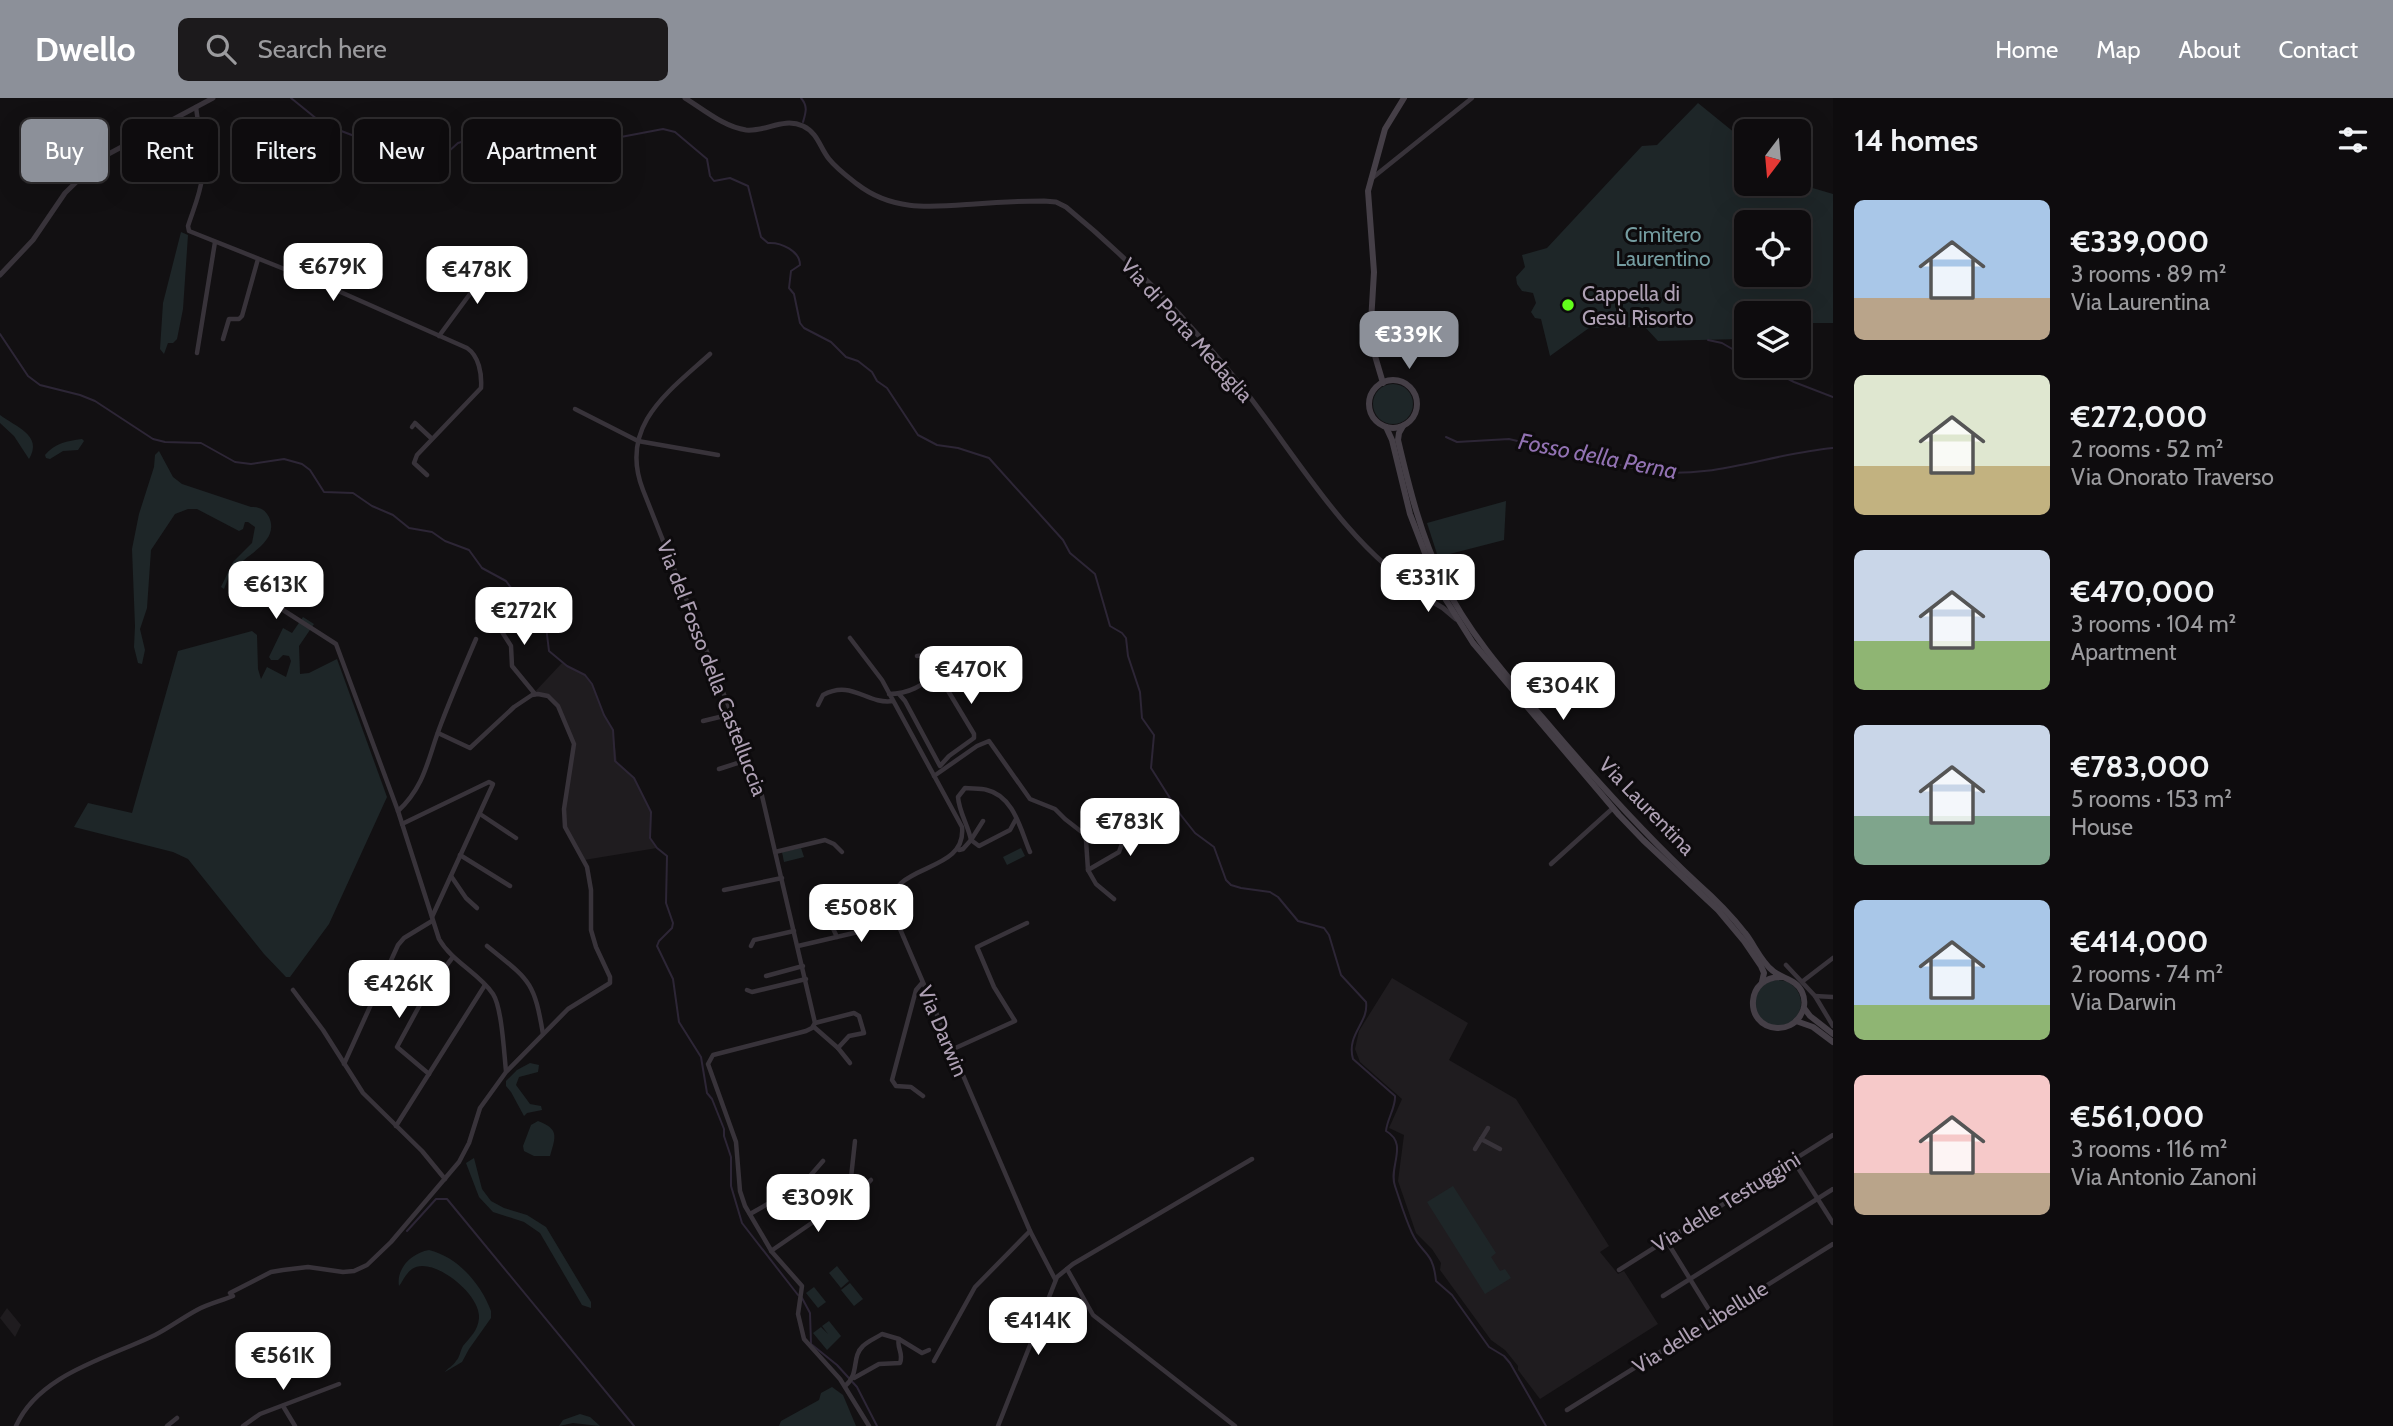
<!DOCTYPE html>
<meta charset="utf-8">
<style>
body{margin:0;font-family:Cabin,sans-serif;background:#1c1a1c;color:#f1f3f6;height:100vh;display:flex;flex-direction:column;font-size:26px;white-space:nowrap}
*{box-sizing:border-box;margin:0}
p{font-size:23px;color:#9b9b9e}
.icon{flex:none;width:38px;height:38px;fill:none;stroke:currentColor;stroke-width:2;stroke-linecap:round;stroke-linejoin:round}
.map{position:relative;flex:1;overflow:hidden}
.side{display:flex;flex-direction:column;background:#0e0c0e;width:560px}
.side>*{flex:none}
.banner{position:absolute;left:21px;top:21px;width:665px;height:63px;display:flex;gap:14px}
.needle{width:46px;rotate:196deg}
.buttons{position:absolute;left:1734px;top:21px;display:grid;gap:14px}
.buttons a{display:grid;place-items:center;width:77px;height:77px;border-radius:10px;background:#0e0c0e;box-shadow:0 7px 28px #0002,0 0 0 2px #2e2c2e;font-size:35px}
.price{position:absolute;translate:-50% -60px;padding:0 16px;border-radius:14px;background:#fff;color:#222;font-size:23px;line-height:46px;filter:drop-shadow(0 2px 4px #0008)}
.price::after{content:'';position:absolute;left:50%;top:42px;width:21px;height:16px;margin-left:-10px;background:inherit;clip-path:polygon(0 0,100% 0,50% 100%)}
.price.active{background:#8c9099;color:#fff}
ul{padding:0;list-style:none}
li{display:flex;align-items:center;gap:21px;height:175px;padding:0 21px}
li span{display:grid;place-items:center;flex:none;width:196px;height:140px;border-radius:10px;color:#555}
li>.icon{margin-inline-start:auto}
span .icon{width:84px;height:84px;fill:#fffc;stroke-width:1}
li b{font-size:30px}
h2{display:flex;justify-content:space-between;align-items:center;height:84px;padding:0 21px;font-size:30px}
.pill{padding:0 24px;border-radius:10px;background:#0e0c0e;box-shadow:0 7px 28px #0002,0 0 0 2px #2e2c2e;font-size:24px;line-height:63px}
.pill.active{background:#8c9099;color:#fff}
header{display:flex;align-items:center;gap:42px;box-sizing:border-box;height:98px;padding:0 35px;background:#8c9099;color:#fff}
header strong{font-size:33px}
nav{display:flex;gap:38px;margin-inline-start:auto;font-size:24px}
.search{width:490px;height:63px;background:#1c1a1c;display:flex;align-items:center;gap:18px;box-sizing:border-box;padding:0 24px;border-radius:10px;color:#9b9b9e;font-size:26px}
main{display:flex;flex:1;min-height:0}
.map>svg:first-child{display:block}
.built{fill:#1f1c1f}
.green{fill:#1e2628;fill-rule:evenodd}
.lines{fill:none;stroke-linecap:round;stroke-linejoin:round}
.stream{stroke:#2d2636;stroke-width:2}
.minor{stroke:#38333a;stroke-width:4.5}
.tertiary{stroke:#38333a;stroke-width:5}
.secondary{stroke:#453f47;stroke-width:6}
.poi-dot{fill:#62ff1b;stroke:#0d0b0d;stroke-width:2.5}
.labels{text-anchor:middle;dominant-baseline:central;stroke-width:6;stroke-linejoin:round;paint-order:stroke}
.park-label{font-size:21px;fill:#759da1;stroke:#0d0b0d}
.poi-label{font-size:21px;fill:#aea0b4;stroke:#0d0b0d;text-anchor:start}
.street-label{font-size:21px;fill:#aea0b4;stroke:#0d0b0d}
.water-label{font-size:23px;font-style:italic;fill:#9272b3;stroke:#0d0b0d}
</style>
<header>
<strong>Dwello</strong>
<div class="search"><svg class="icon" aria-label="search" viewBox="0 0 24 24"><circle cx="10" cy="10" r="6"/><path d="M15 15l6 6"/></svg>Search here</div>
<nav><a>Home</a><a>Map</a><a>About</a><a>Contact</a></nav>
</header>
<main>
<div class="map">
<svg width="1833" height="1328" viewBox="0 0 1833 1328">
<rect width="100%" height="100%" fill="#121012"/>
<g class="built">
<path d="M562 565 585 577 594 590 604 617 613 632 617 665 634 680 651 714 650 740 657 750 584 762 568 736 564 711 574 646 562 615 546 597H532Z"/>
<path d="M1392 880 1468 925 1449 962 1516 1001 1609 1148 1600 1154 1618 1176 1624 1173 1658 1226 1540 1301 1518 1272V1268L1505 1252 1491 1242 1440 1172 1441 1165 1432 1151 1416 1135 1398 1083 1404 1037 1389 1030 1402 1001 1360 964 1355 951 1359 933Z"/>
<path d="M7 1210 21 1227 15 1239 0 1220Z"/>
</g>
<g class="green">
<path d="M1698 5 1746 44V86H1799L1833 96V225H1799V215H1746V230L1741 241 1658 243 1645 229 1589 230 1550 258 1541 221 1535 220 1531 214 1536 205 1533 195 1522 193 1517 186 1516 179 1525 169 1522 157 1547 150 1642 48 1657 47ZM1746 124H1799V177H1746Z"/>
<path d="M181 134 188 137 183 211 177 241 173 245H168L164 256 160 251 163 205Z"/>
<circle cx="1393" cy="306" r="20"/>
<path d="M0 317C14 328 44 337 29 361L14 338 0 325Z"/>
<path d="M82 341 84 343 78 352 63 353 50 361 46 360 45 357C55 345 67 343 82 341Z"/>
<path d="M159 353 173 379 182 386 251 409C259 409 265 411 269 419 280 443 247 456 234 471 229 476 227 484 224 491L221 489 233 464 252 445 255 429 248 424H245L243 431 239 433 197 411H188L175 416 151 452 147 510 140 531 145 552 142 566 138 565 134 549 135 528 132 451 139 416 154 369 155 357Z"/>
<path d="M1506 403 1504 442 1438 459 1427 425Z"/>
<path d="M303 519 314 526 299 548 300 576 309 575 337 561 387 699 329 826 290 879H286L264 856 188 761 173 754 74 729 88 705 132 715 178 553 252 533 257 537 258 571 261 581 267 569 286 579 291 563 289 558 283 557 278 562H271L269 559 283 530 292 535Z"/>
<path d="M801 750 804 759 784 764 782 754Z"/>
<path d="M1021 750 1025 758 1007 767 1003 759Z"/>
<path d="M846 801 850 810 831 819 827 810Z"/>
<circle cx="1778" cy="905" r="23"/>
<path d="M530 965 539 967 538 974 519 979 516 987 530 1006 541 1008 542 1012 527 1015 524 1018 511 994 506 988V983L517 972Z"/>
<path d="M538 1023C559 1031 556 1038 550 1058H534L524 1053 523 1048 531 1027Z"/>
<path d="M474 1060 482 1091 491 1103 504 1110 527 1117 546 1129 591 1204V1210L582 1207 540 1135 524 1124 493 1114 479 1099 466 1065Z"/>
<path d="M1453 1088 1496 1155 1491 1159 1500 1173 1505 1171 1511 1180 1485 1196 1427 1104Z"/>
<path d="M429 1152C458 1159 481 1186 491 1213V1220L469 1251 462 1264 445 1274C448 1270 453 1268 456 1263 460 1259 460 1253 463 1248 470 1239 478 1233 479 1220 481 1196 432 1157 412 1171 406 1175 403 1183 399 1188 396 1170 412 1155 429 1152Z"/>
<path d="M837 1168 849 1183 841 1190 829 1175Z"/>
<path d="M850 1185 863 1201 854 1208 841 1192Z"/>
<path d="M814 1189 826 1204 818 1210 806 1195Z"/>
<path d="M829 1223 841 1238 827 1252 813 1235 821 1229 828 1236 822 1228Z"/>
<path d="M832 1289 843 1297 856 1328H779L781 1323 819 1302 821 1295Z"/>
<path d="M580 1316 590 1319 600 1328 573 1325 559 1328 563 1322Z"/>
</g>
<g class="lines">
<g class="stream">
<path d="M291 0 323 26 370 44 397 65 438 60 448 54 458 45 478 39 486 29 514 24 526 33H535L555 38 580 31 594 39 605 42 663 31 675 34 707 61 710 78 714 83 730 80 748 88 761 139 768 145C781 144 800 153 800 167L791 173 789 190 794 196 800 225 804 230 831 244 846 259 858 263 872 274 877 283 887 290 918 337 937 347 958 350 989 360 1063 442 1070 455 1095 476 1110 528 1122 535 1126 540 1128 558 1140 594 1142 620 1154 637 1151 670 1180 716 1195 735 1214 749 1226 782 1231 787 1241 790 1270 794 1278 799 1298 823 1324 830 1329 837 1341 877 1366 904C1369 925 1346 936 1353 961L1395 998C1396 1009 1387 1021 1386 1033 1409 1046 1388 1069 1395 1088 1400 1103 1405 1120 1412 1135 1422 1157 1433 1152 1436 1183L1452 1197 1489 1249 1504 1258 1510 1265 1546 1328"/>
<path d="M801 0C808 8 806 14 803 24"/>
<path d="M0 236 28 278 40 287 80 297 95 303 153 341 165 344 201 345 235 364 251 366 284 361 302 366 310 372 324 394 353 395 372 408 393 417 409 430 432 434 445 443 469 452 482 470 506 483 522 505 540 515 545 520 549 553 567 568 585 577 592 586 604 617 613 632 615 663 634 680 651 714 650 740 657 750 667 758 666 805 673 825 672 830 659 843 657 848 673 881 679 924 701 959 707 995 712 1001 724 1031V1038L731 1059V1088L742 1125 798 1197"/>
<path d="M1708 242 1722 245 1746 259"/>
<path d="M1763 268 1794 284 1833 299"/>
<path d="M1446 339 1457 344 1509 341 1646 373C1715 382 1767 356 1833 350"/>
<path d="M407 1133 436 1101H447L634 1328"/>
<path d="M802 1200 810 1215 811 1246 837 1267 857 1289 877 1328"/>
</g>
<g class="minor">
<path d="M196 9C199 33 204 57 202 80 200 97 193 112 188 128L189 133 327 188 467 250C479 258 482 276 481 290L417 357 414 365 427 377"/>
<path d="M1371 81 1472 0"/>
<path d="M439 238 495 162"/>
<path d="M223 241 229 221H239L242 218 258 161"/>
<path d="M197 255 215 144"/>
<path d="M710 256C668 294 618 328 643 392L759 685 815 925 812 930 806 933 713 957 708 966 736 1044 740 1093 745 1108 772 1154 802 1188 798 1216 804 1241 840 1281 869 1328"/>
<path d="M575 311 638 343 718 357"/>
<path d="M412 329 415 325 431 340"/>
<path d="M298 476C289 486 280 499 283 512L336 546 398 713 439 841C452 864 479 875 493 896 502 910 504 955 506 973"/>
<path d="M490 515 511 548 512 568 535 596"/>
<path d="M850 540 882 582 962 729C967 777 888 764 891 810L1030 1133 1055 1181"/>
<path d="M889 596C907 596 925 588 936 573"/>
<path d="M899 596 905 603 940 668 949 658 974 640V636L932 566 925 557 917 558"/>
<path d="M818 607 823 597C852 581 867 607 893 603"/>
<path d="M703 623 732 616"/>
<path d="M719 671 750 661"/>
<path d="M934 678 977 648 989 643 1030 701 1055 711 1065 721 1083 735 1086 742 1088 772 1096 786 1114 801"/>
<path d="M398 713C426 687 428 659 441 626 452 597 464 569 476 541"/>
<path d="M480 716 516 740"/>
<path d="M983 723 971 742 979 748 1010 732 1016 721"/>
<path d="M402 726 489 684 493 686 432 819"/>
<path d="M959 752 963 751 971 742C968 727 959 714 958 699L965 690C972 691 980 690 987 692 1014 698 1021 733 1030 754"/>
<path d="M775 754 825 742 834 746 842 754"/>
<path d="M460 757 510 788"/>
<path d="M1551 766 1613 710"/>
<path d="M1088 772 1119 754 1133 715"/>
<path d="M451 778 466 800 477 810"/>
<path d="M724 792 782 780"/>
<path d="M829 822 837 839"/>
<path d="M487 848C529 882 534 882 543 936"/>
<path d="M751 848 754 842 794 833"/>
<path d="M798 848 858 834 861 827 847 797"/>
<path d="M1786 867 1815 898 1833 928"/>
<path d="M766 878 803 868"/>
<path d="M1803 883 1833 860"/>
<path d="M922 885 916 892 892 982 896 988 911 989 923 998"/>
<path d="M293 892 323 932 363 995 422 1053 445 1081"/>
<path d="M747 892 752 894 806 881"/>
<path d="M1815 898 1833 899"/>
<path d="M815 925 854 915 859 918 864 935 849 938 838 950"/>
<path d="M814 929 838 950 850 965"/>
<path d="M951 952 1015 923 994 889 977 849 1027 825"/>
<path d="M344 966 398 847 404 840 432 823"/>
<path d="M429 976 397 949 429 890 453 859"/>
<path d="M396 1028 485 887"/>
<path d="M1481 1041 1500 1051"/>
<path d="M1475 1051 1488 1030"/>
<path d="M1793 1062 1833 1125"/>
<path d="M849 1098 855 1043"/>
<path d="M750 1116 803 1086 823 1063"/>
<path d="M1666 1142 1714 1220"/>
<path d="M771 1153 864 1089 871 1082"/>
<path d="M1067 1171 1093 1217 1235 1328"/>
<path d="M1619 1172 1833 1037"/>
<path d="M1663 1198 1833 1091"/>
<path d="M934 1263 975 1189 1030 1133"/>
<path d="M854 1280 879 1266 900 1265C904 1255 896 1249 899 1241"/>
<path d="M845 1288C860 1276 851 1259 863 1248 868 1243 876 1240 882 1236L899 1241 922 1255 929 1252"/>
<path d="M283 1308 295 1328"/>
<path d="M1567 1312 1833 1146"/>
<path d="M16 1328C39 1276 108 1260 155 1237 169 1230 182 1220 197 1212 208 1206 221 1203 233 1198L230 1195 271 1174 283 1172 308 1169 343 1174 354 1173 367 1167 391 1144 459 1064 469 1045 480 1010 506 974 568 911 610 885V879L596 849 591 832V792L587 769 565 729 564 711 574 646 558 608 548 598 538 596 532 597 514 609 470 650 438 635"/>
<path d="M167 1328 177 1320"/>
<path d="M243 1328 260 1316 339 1286"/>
<path d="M998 1328 1057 1179 1073 1166 1252 1061"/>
</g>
<g class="tertiary">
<path d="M685 0C703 11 724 29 746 32 766 34 783 19 803 28 818 35 820 50 829 61 837 71 848 79 857 86 893 114 932 109 975 106 998 104 1021 103 1044 103L1056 104 1066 109C1127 159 1184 218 1235 280 1292 350 1345 448 1423 495L1430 496 1434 493 1433 477"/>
<path d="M0 177 33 142 65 95 101 60 213 0"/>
<path d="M1421 497 1443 510 1456 521"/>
</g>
<g class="secondary">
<circle cx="1393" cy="306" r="24"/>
<path d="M1383 285 1370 241 1374 174 1368 93 1385 31 1404 0"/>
<path d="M1403 328 1399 335 1398 342C1409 389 1421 438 1443 483 1468 534 1505 576 1542 619 1592 678 1641 733 1697 785 1714 800 1731 817 1745 835 1754 846 1761 864 1773 873 1783 881 1796 881 1802 894 1810 911 1796 931 1777 930 1743 928 1745 877 1783 879"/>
<path d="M1386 329 1392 342 1410 416 1428 463 1446 502 1473 545 1619 717 1643 742 1718 812 1744 843 1761 868 1764 875 1762 884"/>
<path d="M1804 910 1810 918 1833 936"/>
<path d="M1796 923 1813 929 1833 944"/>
</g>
</g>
<circle class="poi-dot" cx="1568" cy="207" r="7"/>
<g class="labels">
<g class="park-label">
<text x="1663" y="136">Cimitero<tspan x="1663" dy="24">Laurentino</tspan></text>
</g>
<g class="poi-label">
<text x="1582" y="195">Cappella di<tspan x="1582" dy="24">Gesù Risorto</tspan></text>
</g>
<g class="street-label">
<text transform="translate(1187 232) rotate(48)">Via di Porta Medaglia</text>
<text transform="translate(712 570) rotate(69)">Via del Fosso della Castelluccia</text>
<text transform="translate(1647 708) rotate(46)">Via Laurentina</text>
<text transform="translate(943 933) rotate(67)">Via Darwin</text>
<text transform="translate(1726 1104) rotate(-32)">Via delle Testuggini</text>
<text transform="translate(1700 1229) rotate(-32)">Via delle Libellule</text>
</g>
<g class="water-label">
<text transform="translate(1598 358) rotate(11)">Fosso della Perna</text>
</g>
</g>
</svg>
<div class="buttons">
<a><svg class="needle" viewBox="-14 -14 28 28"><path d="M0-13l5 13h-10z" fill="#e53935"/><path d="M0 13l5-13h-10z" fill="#9b9b9e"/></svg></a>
<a><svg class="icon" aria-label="locate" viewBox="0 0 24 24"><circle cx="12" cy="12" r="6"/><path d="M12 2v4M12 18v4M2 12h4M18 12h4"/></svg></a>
<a><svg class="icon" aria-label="layers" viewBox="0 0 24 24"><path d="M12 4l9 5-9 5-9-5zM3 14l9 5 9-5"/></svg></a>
</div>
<b class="price" style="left:333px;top:205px">€679K</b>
<b class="price" style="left:477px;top:208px">€478K</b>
<b class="price active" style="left:1409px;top:273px">€339K</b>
<b class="price" style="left:1428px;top:516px">€331K</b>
<b class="price" style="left:276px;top:523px">€613K</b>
<b class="price" style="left:524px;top:549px">€272K</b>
<b class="price" style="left:971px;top:608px">€470K</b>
<b class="price" style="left:1563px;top:624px">€304K</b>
<b class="price" style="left:1130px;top:760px">€783K</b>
<b class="price" style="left:861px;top:846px">€508K</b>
<b class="price" style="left:399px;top:922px">€426K</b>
<b class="price" style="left:818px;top:1136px">€309K</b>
<b class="price" style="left:1038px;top:1259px">€414K</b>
<b class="price" style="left:283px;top:1294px">€561K</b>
<div class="banner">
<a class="pill active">Buy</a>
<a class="pill">Rent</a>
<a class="pill">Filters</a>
<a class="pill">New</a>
<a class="pill">Apartment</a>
</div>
</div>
<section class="side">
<h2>14 homes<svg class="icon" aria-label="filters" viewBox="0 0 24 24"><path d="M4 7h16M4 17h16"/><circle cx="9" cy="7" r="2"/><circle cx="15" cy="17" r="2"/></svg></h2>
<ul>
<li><span style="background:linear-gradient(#a9c7e8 70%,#b9a48a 0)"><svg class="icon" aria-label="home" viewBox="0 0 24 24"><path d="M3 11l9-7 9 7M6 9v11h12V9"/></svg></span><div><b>€339,000</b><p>3 rooms · 89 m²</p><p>Via Laurentina</p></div></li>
<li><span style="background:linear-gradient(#dfe7d0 65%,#c2b280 0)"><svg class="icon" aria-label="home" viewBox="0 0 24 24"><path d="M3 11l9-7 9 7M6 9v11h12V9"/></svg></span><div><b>€272,000</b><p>2 rooms · 52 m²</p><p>Via Onorato Traverso</p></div></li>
<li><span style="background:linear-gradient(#c9d6e8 65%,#8fb573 0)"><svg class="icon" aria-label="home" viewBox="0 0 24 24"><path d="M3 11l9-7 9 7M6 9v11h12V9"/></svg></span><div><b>€470,000</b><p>3 rooms · 104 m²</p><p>Apartment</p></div></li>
<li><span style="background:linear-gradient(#c9d6e8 65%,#7fa58c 0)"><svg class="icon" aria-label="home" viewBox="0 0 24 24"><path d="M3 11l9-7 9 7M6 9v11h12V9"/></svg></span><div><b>€783,000</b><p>5 rooms · 153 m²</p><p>House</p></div></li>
<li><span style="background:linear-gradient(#a9c7e8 75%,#8fb573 0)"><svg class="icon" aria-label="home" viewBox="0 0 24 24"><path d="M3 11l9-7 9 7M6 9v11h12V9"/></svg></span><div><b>€414,000</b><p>2 rooms · 74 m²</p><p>Via Darwin</p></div></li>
<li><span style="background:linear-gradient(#f6c9c9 70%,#b9a48a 0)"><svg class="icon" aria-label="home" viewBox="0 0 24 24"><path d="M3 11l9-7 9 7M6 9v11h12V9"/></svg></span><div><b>€561,000</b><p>3 rooms · 116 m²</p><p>Via Antonio Zanoni</p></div></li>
</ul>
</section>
</main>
